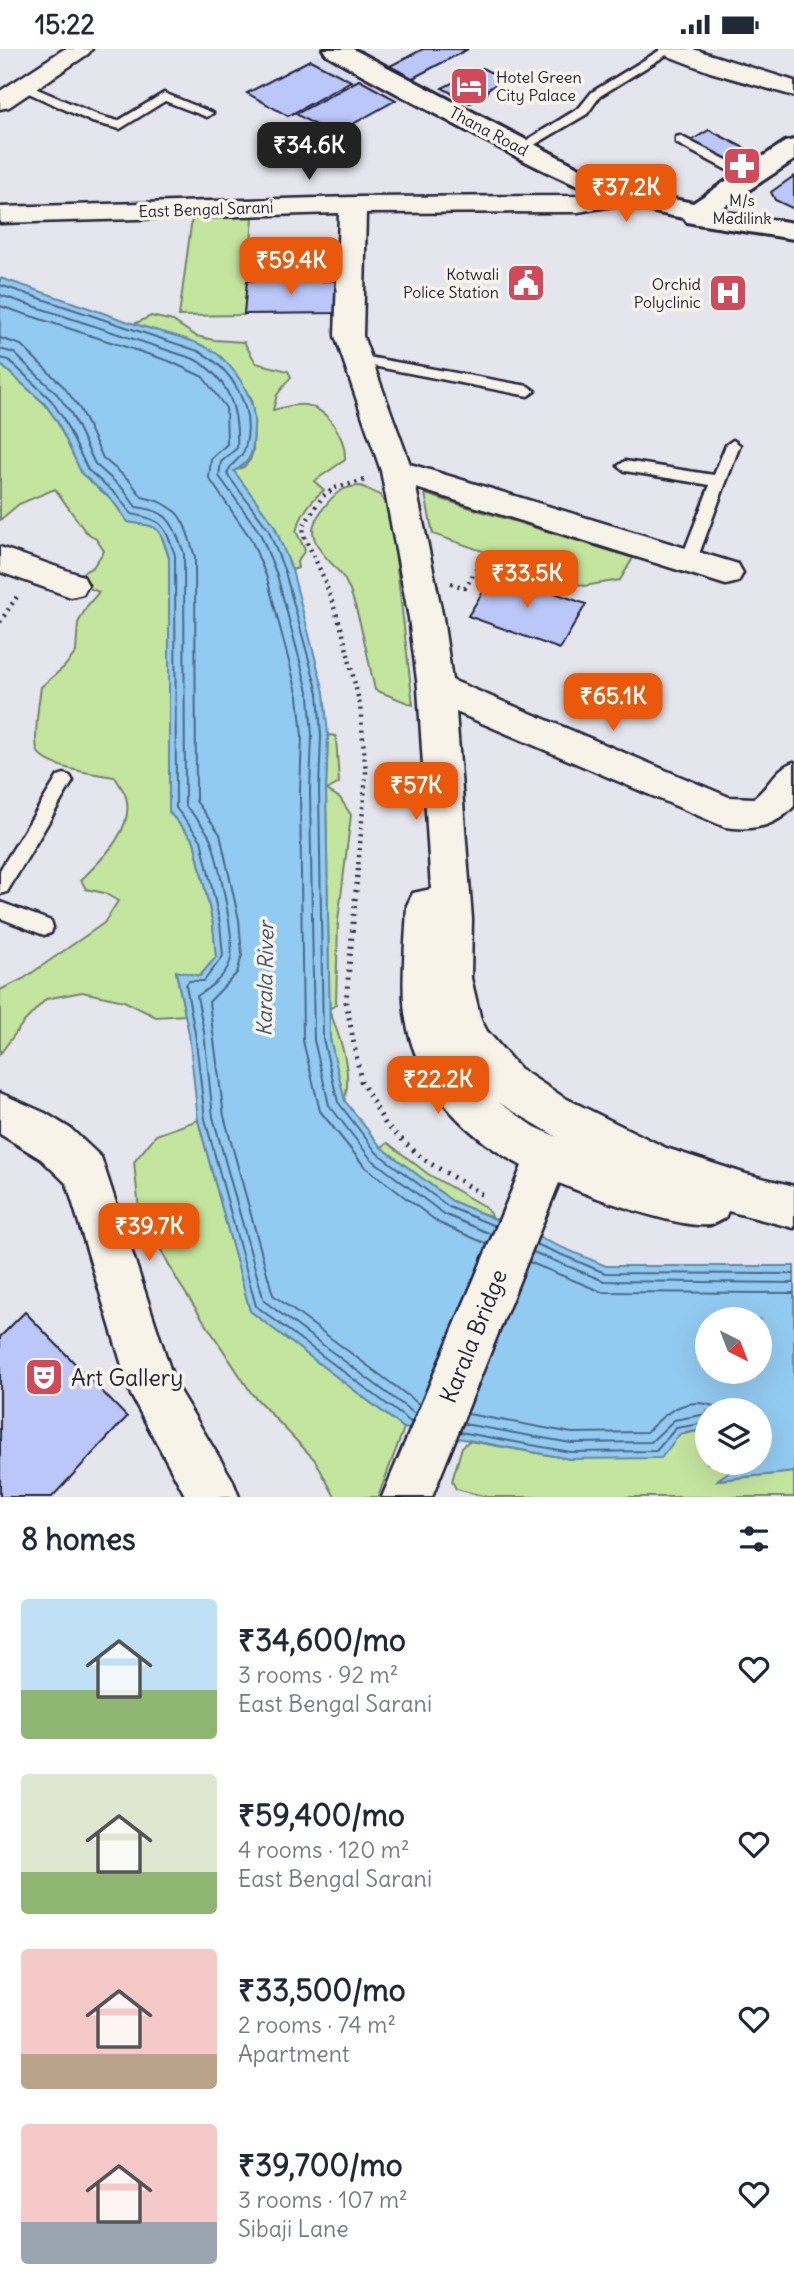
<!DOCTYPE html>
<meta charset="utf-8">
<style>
body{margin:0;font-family:Delius,sans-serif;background:#f2f2f3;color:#1f2937;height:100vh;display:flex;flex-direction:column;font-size:26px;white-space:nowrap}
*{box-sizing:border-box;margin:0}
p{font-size:23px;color:#747a83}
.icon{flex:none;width:38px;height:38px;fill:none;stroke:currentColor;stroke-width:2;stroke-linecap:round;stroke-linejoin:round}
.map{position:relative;height:1448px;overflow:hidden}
.panel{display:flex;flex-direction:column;background:#fff;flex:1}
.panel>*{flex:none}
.needle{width:46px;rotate:138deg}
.buttons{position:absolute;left:695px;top:1258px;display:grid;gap:14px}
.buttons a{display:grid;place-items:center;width:77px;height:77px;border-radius:50%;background:#fff;box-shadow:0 7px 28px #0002;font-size:35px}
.price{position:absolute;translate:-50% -60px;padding:0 16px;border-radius:14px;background:#ea580c;color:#fff;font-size:23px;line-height:46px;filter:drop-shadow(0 2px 4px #0008)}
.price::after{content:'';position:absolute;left:50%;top:42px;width:21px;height:16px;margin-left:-10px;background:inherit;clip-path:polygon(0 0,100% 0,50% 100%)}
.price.active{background:#222;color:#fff}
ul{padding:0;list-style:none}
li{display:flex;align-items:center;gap:21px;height:175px;padding:0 21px}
li span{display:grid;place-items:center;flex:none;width:196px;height:140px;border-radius:7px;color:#555}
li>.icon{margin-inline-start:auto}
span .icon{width:84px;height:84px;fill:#fffc;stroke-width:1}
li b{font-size:30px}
h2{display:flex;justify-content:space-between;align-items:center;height:84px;padding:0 21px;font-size:30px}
.status{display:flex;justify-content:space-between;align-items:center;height:49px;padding:0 35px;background:#fff;direction:ltr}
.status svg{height:19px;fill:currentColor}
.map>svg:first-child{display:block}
.built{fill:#d8ddf0}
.green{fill:#c4e59e;stroke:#73846c;stroke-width:2}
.water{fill:#92cbf1;stroke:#6587a8;stroke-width:2;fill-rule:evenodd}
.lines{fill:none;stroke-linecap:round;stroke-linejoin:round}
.shore{stroke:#4f6684;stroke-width:2}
.building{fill:#bbc7f8;stroke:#22223b;stroke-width:2}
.service-casing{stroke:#22223b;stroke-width:5}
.minor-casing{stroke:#22223b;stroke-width:5}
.tertiary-casing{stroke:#22223b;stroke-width:6}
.path-far1{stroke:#22223b;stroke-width:4.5;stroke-dasharray:2 5;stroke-linecap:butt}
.path{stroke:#22223b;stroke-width:5;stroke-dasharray:2 6;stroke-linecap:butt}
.service{fill:#f7f3e8;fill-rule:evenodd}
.minor{fill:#f7f3e8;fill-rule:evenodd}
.tertiary{fill:#f7f3e8;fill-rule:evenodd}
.labels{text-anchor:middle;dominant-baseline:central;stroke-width:7;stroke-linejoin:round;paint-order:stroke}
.far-poi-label{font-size:16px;fill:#22223b;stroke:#f7f3e8;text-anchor:end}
.far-street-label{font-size:16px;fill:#22223b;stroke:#f7f3e8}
.water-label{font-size:21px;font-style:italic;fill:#445572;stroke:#f7f3e8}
.near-street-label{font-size:23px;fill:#22223b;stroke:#f7f3e8}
.near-poi-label{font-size:23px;fill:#22223b;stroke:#f7f3e8;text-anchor:start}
</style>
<div class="status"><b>15:22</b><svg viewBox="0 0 49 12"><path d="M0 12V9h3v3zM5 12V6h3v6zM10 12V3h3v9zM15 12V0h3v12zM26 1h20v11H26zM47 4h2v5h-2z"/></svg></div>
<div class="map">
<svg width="794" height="1448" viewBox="0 0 794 1448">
<rect width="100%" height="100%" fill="#e5e6ed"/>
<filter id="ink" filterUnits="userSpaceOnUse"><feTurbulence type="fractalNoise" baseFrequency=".0143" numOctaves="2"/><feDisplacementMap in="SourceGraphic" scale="14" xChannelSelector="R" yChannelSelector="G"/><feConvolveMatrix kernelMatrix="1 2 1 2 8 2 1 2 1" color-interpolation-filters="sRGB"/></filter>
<g filter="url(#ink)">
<path class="built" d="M317 5 401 50 334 88 295 67 289 70 242 44Z"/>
<g class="green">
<path d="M253 168 250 208 329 207 328 231 247 232 244 266 179 267 192 169Z"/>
<path d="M151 267 173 272 196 287 214 291 244 293 256 314 288 322 291 328 277 346 273 361C283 359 295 354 306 356 329 361 346 389 345 411L314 432 324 441C311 451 301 467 296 482L305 501 297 513 298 519 292 521 274 476 233 422 244 418 250 411 253 402 254 373 251 349 220 307 134 275Z"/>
<path d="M0 315 45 355 57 372 82 425 112 451 128 473C161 478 158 476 169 509V763L194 792 213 875 216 908 200 927 176 923 185 966 156 968 124 952 82 943 46 950 23 974 0 1005V941L23 930 104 874 118 852 104 844 86 840 81 831C101 811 135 780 126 748 124 741 118 734 115 728 96 725 49 720 38 703 33 694 39 650 41 638L64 618 76 603 78 574 87 557 99 543 69 531 93 518 104 502 96 490 85 482 55 440 19 455 0 471Z"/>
<path d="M361 437 380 446 387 458 396 510 413 656 375 641C368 611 359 557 345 531 336 516 313 501 313 481 313 470 331 448 340 442 347 438 354 437 361 437Z"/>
<path d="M425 445 633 509 620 531 584 537 433 485Z"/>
<path d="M328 686 336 687 339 734 327 741 340 749 351 766 338 872 336 956 329 960C339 987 354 1023 344 1052L330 990 326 741Z"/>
<path d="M198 1071 250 1262 404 1379 378 1448H335L315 1411 252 1345 179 1234 139 1161 134 1113 156 1086Z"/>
<path d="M388 1094 428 1125 485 1158 493 1169 452 1152 381 1098Z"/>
<path d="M707 1380V1414H742L718 1431 794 1423V1448H487L456 1440 452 1432 462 1398 469 1392 570 1410Z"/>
</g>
<path class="water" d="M0 229C44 243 88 259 132 274 156 283 202 290 221 308 240 326 256 352 254 378 253 400 254 412 234 422L274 476 292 521 324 643 328 686 326 741 330 990 345 1052 381 1098 452 1152 606 1217H794V1423L717 1431 742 1414H760V1362H707V1380L680 1385 661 1409 570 1410 404 1379 250 1262 198 1071 189 985 176 922 200 927 216 908 213 875 194 792 169 763V508C158 476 161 478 128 473L112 451 82 425 57 372 45 355 0 315ZM707 1270H760V1323H707Z"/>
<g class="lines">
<g class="shore">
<path d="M0 236 198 302C232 319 256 359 245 399 242 411 230 413 227 425L268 480 285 523 318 644 321 687 319 741 323 990 338 1053 377 1104 449 1158 495 1177"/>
<path d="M0 246 194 310C229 329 239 361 237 399L221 413 219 427 260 484 277 526 309 646 312 687 310 741 314 991 329 1056 371 1110 444 1165 491 1185"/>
<path d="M0 257 169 312 203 328 226 359 227 395 211 410 209 429 251 490 267 529 298 647 302 687 300 741 303 992 320 1062 365 1118 439 1174 487 1195"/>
<path d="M0 289 21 296 64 338 80 360 103 409 130 432 142 448C182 456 184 472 195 508L196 752 220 785 239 871 242 906 237 924 209 953 224 1067 273 1246 419 1355"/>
<path d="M0 300 14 304 57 345 71 364 95 415 123 440 136 458C171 462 172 474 184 504L185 756C193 766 206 778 211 791 218 812 237 894 230 913 225 927 210 939 197 947L204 983 213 1068 264 1252 415 1365"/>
<path d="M0 309 9 311 51 351 63 369 88 421 117 446 131 465C164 471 164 476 175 506L176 759 201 791 220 874 223 907 204 932H189L186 936 195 984 205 1070 256 1257 412 1374"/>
<path d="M536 1195 605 1224 794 1225"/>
<path d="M533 1203 604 1232 794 1234"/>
<path d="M529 1213 602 1243 794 1244"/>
<path d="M468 1365 572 1384 647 1383C669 1359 692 1344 724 1362"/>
<path d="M464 1375 571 1394 651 1393 674 1371 707 1365"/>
<path d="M460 1383 570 1403 656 1402 676 1379 707 1374"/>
</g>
</g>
<g class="building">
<path d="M423 0H468L411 30 388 18Z"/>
<path d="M310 11 351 32 288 67 247 44Z"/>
<path d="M482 19 500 28 494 31 496 35 488 40 487 45 470 54 442 39Z"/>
<path d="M359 31 396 51 333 86 296 65Z"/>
<path d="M709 81 760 107 741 120 689 93Z"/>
<path d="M794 127V160L775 151 771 143Z"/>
<path d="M247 232H338L337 264 244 265Z"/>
<path d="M495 523 586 555 560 600 468 567Z"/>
<path d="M25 1263 127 1368 52 1448H0V1288Z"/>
</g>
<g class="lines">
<defs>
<g id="service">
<path d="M662 0H676L600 47 587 65 524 102 514 99 579 59 592 43Z"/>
<path d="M20 36H28L100 67 118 72 164 44 213 64 207 68 165 52 120 80 92 73 20 40Z"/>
<path d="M680 87 754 125 756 128 750 132 746 131 676 94V88Z"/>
<path d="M357 306 528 337 535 342 528 347 352 313 350 310Z"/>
<path d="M733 391 740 396 696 513 688 519 682 517 680 513 710 436 625 422 618 417 625 412 714 426 726 396Z"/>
<path d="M64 725 70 727 73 732 70 737 7 843 0 845V821L58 727Z"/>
<path d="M0 853 51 872 53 878 51 884 44 886 0 869Z"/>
</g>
<g id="minor">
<path d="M64 0H92L88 5 9 58 0 60V42Z"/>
<path d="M659 0H693L794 32V47L710 23 663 5Z"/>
<path d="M621 140 630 142 634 148 630 154 578 163 366 164 363 287 410 415 738 515 743 524 738 533 726 536 416 439 443 569 452 631 729 748 754 749C770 737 775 719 794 713V757C776 778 751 782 725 778L456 663 472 870 471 929 481 971 487 982 519 1019 563 1048 666 1099 746 1125 794 1137V1179L728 1162 725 1169C720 1171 714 1175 710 1176 679 1180 589 1147 559 1134L432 1448H382L522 1117C458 1083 409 1028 404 953 402 921 406 888 407 856L413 844 431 840 418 639 409 569 381 422 335 287 339 164 0 174V158L353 148 578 147ZM498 1053 557 1088 535 1078Z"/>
<path d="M0 498 83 527 88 536 83 545 71 548 0 523Z"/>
<path d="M0 1044 45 1064 71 1080 101 1108 175 1335 232 1430 239 1448H186L131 1346 67 1135 41 1110 0 1085Z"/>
</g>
<path id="tertiary" d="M323 0H353L593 126 644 144 693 154 785 93 794 91V111L717 162 794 174V190L697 175 687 173 684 169C608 157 544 122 477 87 426 60 376 34 326 5Z"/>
</defs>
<use href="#service" class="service-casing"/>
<use href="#minor" class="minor-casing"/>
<use href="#tertiary" class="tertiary-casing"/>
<g class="path-far1">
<path d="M451 534 465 539 482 511"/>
<path d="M0 573 18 546"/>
<path d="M356 843 366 724 360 656 342 581 323 527 304 487 303 477 323 447 335 439 369 430"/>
</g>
<path class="path" d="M356 841 346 953 361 1032 386 1076 423 1110 486 1148"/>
<use href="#service" class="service"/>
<use href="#minor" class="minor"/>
<use href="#tertiary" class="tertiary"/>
</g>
</g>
<defs>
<symbol id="hotel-square" viewBox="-11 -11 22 22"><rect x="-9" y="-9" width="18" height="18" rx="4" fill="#d1495b" stroke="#f7f3e8"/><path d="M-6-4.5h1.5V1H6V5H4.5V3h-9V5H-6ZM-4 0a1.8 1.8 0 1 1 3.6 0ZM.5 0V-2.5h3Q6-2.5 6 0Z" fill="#fff"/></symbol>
<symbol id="pharmacy-square" viewBox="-11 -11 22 22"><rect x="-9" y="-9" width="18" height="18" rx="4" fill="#d1495b" stroke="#f7f3e8"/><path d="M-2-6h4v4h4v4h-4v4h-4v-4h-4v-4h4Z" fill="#fff"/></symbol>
<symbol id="civic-square" viewBox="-11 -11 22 22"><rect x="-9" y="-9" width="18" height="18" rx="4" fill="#d1495b" stroke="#f7f3e8"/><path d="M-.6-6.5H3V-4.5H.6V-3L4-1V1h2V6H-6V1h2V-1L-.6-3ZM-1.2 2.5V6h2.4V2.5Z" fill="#fff"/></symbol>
<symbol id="hospital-square" viewBox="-11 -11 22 22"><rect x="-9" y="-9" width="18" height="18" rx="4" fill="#d1495b" stroke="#f7f3e8"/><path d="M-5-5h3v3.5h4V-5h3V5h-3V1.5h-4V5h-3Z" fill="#fff"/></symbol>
<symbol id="theatre-square" viewBox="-11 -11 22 22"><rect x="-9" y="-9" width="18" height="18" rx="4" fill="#d1495b" stroke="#f7f3e8"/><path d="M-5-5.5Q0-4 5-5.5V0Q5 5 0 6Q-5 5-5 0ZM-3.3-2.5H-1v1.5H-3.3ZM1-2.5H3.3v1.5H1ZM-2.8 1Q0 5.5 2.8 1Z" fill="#fff"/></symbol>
</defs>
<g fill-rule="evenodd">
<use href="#hotel-square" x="447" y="15" width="44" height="44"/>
<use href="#pharmacy-square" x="720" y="95" width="44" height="44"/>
<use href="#civic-square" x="504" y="212" width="44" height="44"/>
<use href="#hospital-square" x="706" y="222" width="44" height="44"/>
<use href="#theatre-square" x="22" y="1306" width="44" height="44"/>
</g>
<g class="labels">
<g class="far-poi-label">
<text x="496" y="28" text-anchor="start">Hotel Green<tspan x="496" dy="18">City Palace</tspan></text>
<text x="742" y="151" text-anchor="middle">M/s<tspan x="742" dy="18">Medilink</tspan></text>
<text x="499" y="225">Kotwali<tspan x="499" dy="18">Police Station</tspan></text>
<text x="701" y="235">Orchid<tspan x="701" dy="18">Polyclinic</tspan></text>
</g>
<g class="far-street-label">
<text transform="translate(489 82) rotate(28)">Thana Road</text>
<text transform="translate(206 160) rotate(-2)">East Bengal Sarani</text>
</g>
<g class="water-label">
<text transform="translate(265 930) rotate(-89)">Karala River</text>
</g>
<g class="near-street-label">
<text transform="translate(473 1287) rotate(-68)">Karala Bridge</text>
</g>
<g class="near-poi-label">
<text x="71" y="1328">Art Gallery</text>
</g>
</g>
</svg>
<div class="buttons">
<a><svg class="needle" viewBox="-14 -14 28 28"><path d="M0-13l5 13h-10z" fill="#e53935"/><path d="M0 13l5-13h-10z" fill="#747a83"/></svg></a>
<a><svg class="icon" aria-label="layers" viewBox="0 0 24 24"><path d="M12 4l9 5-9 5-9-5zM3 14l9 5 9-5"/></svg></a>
</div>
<b class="price active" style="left:309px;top:133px">₹34.6K</b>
<b class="price" style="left:626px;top:175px">₹37.2K</b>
<b class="price" style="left:291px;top:248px">₹59.4K</b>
<b class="price" style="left:527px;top:561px">₹33.5K</b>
<b class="price" style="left:613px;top:684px">₹65.1K</b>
<b class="price" style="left:416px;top:773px">₹57K</b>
<b class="price" style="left:438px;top:1067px">₹22.2K</b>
<b class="price" style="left:149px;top:1214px">₹39.7K</b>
</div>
<section class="panel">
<h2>8 homes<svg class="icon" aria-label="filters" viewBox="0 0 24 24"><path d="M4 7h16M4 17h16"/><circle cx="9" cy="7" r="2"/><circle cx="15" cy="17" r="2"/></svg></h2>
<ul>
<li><span style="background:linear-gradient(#bfe0f5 65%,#8fb573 0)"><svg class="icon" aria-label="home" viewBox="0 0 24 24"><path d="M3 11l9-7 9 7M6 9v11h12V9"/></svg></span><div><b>₹34,600/mo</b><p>3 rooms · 92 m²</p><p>East Bengal Sarani</p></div><svg class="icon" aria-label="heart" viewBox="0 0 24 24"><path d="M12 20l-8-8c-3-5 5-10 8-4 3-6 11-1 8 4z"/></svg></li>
<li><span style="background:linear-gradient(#dfe7d0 70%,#8fb573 0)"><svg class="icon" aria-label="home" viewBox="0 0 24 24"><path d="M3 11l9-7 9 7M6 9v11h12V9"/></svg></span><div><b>₹59,400/mo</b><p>4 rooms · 120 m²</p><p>East Bengal Sarani</p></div><svg class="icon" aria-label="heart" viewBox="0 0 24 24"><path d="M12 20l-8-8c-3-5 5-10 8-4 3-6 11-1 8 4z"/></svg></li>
<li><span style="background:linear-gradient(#f6c9c9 75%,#b9a48a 0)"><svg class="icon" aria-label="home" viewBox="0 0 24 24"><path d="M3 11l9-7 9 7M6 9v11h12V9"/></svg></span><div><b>₹33,500/mo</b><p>2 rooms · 74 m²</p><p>Apartment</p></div><svg class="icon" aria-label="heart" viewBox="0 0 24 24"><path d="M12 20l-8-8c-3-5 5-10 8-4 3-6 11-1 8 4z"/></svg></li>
<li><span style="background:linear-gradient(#f6c9c9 70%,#9aa5b1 0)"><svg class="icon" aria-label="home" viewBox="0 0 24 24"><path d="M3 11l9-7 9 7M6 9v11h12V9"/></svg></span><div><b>₹39,700/mo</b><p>3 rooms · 107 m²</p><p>Sibaji Lane</p></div><svg class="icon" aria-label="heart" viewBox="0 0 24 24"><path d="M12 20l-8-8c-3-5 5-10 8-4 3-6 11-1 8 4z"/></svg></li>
</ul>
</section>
